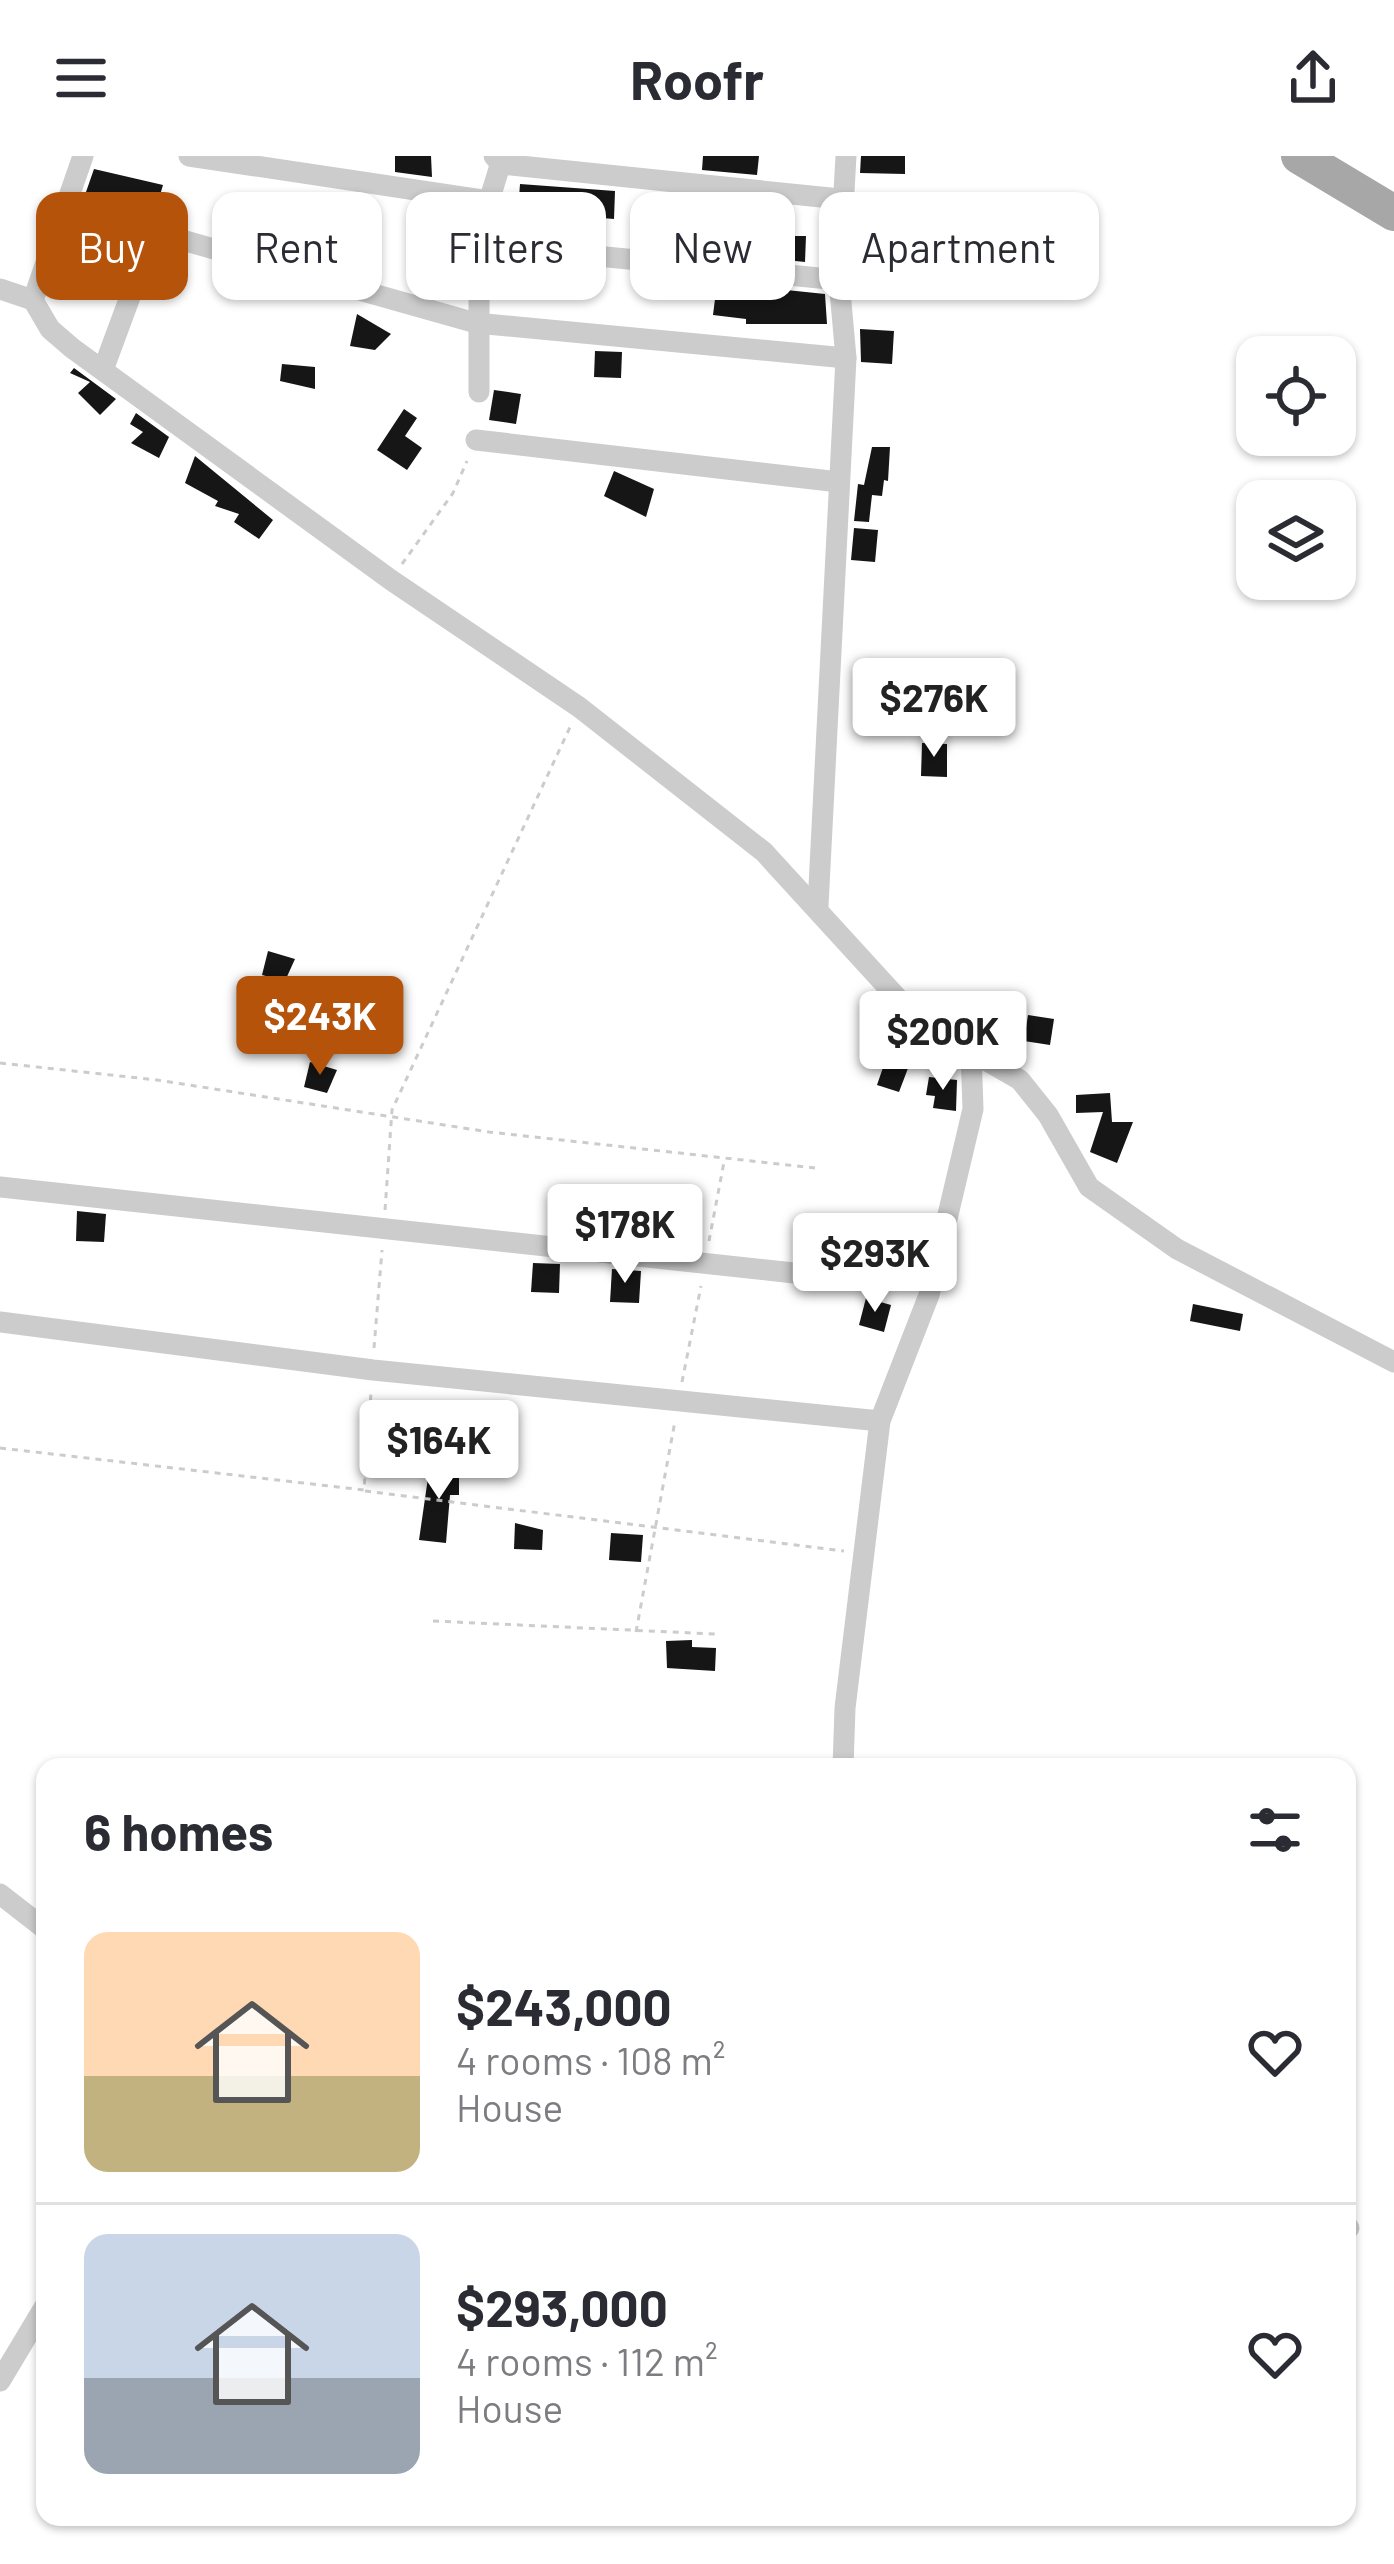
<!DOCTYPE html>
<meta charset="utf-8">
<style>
body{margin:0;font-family:Barlow,sans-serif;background:#f7f7f7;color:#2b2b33;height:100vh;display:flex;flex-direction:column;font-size:45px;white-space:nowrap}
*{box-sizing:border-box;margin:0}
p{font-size:39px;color:#7c7c81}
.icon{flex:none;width:66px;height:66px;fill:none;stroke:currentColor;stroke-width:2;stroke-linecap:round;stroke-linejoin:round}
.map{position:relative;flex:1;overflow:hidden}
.side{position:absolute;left:36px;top:1602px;width:1320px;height:768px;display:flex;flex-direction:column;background:#fff;border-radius:24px;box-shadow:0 3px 9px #0004}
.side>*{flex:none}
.banner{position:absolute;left:36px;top:36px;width:1323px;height:108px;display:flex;gap:24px}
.controls{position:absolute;left:1236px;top:180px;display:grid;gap:24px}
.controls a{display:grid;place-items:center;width:120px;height:120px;border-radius:24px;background:#fff;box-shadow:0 3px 9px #0004;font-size:60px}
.price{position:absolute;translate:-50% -102px;padding:0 27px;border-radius:12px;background:#fff;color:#222;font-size:39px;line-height:78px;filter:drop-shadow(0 3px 6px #0008)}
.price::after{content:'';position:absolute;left:50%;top:72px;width:36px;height:27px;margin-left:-18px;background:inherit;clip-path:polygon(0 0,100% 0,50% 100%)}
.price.current{background:#b45309;color:#fff}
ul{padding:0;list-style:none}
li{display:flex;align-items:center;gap:36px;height:300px;padding:0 48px}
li+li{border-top:3px solid #e1e1e2}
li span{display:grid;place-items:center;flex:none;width:336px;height:240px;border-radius:24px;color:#555}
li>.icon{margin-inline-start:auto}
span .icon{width:144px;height:144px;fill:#fffc;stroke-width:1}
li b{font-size:51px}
h2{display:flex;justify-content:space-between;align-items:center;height:144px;padding:0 48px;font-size:51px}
.tag{padding:0 42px;border-radius:24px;background:#fff;box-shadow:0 3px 9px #0004;font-size:42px;line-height:108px}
.tag.current{background:#b45309;color:#fff}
header{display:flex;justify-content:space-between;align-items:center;height:156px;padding:0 48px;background:#fff;font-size:54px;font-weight:700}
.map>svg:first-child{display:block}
.building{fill:#161616}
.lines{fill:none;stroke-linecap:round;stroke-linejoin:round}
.path{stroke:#ccc;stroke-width:3;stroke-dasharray:6 6;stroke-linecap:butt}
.street{stroke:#ccc;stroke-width:21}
.primary{stroke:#a7a7a7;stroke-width:36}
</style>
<header><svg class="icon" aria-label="menu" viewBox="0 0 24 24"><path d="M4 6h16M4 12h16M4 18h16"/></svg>Roofr<svg class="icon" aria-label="share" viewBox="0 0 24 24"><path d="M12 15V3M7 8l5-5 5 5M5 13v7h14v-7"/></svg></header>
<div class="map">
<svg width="1394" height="2408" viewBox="0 0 1394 2408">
<rect width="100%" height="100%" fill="#fff"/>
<g class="building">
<path d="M395 0H431L432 21 395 16Z"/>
<path d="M703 0H759L757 19 702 14Z"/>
<path d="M861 0H905V18L860 17Z"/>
<path d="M94 13 163 29 154 60 86 36Z"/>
<path d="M520 28 615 35 614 63 518 55Z"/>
<path d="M778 80H806L805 106 777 103Z"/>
<path d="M717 127 825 138 827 168H746V163L713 159Z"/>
<path d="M357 158 391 178 375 194 350 190Z"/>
<path d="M860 173 894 175 892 208 861 206Z"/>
<path d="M595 195 622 196 621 222 594 221Z"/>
<path d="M282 208 315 211V233L280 225Z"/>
<path d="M74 212 116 243 100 259 78 237 90 226 70 217Z"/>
<path d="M494 234 521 238 516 268 489 264Z"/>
<path d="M404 253 417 262 405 280 422 292 407 314 377 294Z"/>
<path d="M136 257 169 281 159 302 131 287 143 276 130 268Z"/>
<path d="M872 291H890L888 325 884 324 882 340 872 339 869 366 854 365 858 328 864 329Z"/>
<path d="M195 300 273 364 259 383 234 366 239 358 215 350 218 345 185 327Z"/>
<path d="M614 315 654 333 646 361 604 340Z"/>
<path d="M854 372 878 374 875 406 851 404Z"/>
<path d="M922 587 947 588V621L921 620Z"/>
<path d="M268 795 295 803 285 825 262 819Z"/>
<path d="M1028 859 1054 863 1050 889 1024 885Z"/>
<path d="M890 891 913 899 899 936 877 929Z"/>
<path d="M310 906 337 914 327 937 304 931Z"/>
<path d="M929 921 957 924 956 955 933 952 935 940 926 939Z"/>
<path d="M1110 937 1112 966H1133L1117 1007 1090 996 1103 956 1076 957V939Z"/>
<path d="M77 1055 106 1058 104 1086 76 1085Z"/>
<path d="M533 1107 560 1108 559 1137 531 1136Z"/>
<path d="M612 1113 641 1115 639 1147 610 1146Z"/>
<path d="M866 1142 891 1149 884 1176 859 1169Z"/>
<path d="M1193 1148 1243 1158 1240 1175 1190 1165Z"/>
<path d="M430 1308 459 1311V1339H450L446 1387 419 1384Z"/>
<path d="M515 1367 543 1374 542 1394 514 1393Z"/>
<path d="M611 1377 643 1379 641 1406 609 1404Z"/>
<path d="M692 1484V1491L716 1492 715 1515 667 1512 666 1485Z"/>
</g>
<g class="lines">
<g class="path">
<path d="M402 408 453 337 467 305"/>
<path d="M0 907 157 924 489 976 815 1012"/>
<path d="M385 1054 392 954 571 569"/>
<path d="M709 1085 724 1006"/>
<path d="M374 1192 382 1094"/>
<path d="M682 1226 701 1130"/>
<path d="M0 1292 364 1334 371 1237"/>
<path d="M365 1335 844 1395"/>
<path d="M433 1465 715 1478"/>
<path d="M636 1476 675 1265"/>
</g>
<g class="street">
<path d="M189 0 489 45"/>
<path d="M494 0 501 8 840 43"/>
<path d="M70 46 154 76 476 167 846 202 839 124 846 0"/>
<path d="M486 89 839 124"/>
<path d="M0 133 33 144 50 173 72 192 391 424 579 551 764 696 902 847 947 882 1020 924 1048 959 1089 1031 1177 1093 1394 1206"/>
<path d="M33 144 83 0"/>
<path d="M103 214 154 76"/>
<path d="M479 236V122L489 45 503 0"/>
<path d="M476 284 839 326"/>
<path d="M818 750 846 202"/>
<path d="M0 1031 794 1117"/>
<path d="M0 1166 373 1214 880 1265"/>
<path d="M843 1611 845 1552 880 1265 929 1139 973 953 971 896"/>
<path d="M0 1738 45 1773"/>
<path d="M1347 2071 1349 2072"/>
<path d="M0 2225 45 2150"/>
</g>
<path class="primary" d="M1299 0 1394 57"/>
</g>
</svg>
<div class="controls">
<a><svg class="icon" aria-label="locate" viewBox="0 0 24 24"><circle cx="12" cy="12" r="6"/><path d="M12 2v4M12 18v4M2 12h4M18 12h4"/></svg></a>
<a><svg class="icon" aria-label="layers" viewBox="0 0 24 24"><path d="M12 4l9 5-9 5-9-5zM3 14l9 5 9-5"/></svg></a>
</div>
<b class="price" style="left:934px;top:604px">$276K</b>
<b class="price current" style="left:320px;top:922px">$243K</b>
<b class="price" style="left:943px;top:937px">$200K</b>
<b class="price" style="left:625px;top:1130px">$178K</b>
<b class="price" style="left:875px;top:1159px">$293K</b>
<b class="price" style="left:439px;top:1346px">$164K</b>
<div class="banner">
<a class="tag current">Buy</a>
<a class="tag">Rent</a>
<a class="tag">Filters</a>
<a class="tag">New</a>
<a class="tag">Apartment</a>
</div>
<section class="side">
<h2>6 homes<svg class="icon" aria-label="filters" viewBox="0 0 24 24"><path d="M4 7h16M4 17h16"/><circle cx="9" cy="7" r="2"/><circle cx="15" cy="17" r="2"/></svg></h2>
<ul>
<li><span style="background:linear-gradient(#ffd9b3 60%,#c2b280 0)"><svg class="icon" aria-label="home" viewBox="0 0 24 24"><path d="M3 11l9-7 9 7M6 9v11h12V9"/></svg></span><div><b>$243,000</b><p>4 rooms · 108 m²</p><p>House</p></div><svg class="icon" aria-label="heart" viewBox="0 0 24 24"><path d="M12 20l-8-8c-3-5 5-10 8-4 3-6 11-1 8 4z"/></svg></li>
<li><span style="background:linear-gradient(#c9d6e8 60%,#9aa5b1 0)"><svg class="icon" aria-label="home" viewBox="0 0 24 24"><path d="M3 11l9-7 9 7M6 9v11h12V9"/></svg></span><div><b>$293,000</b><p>4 rooms · 112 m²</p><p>House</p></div><svg class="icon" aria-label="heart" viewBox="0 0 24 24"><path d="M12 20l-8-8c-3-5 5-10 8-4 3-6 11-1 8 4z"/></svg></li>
</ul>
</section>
</div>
